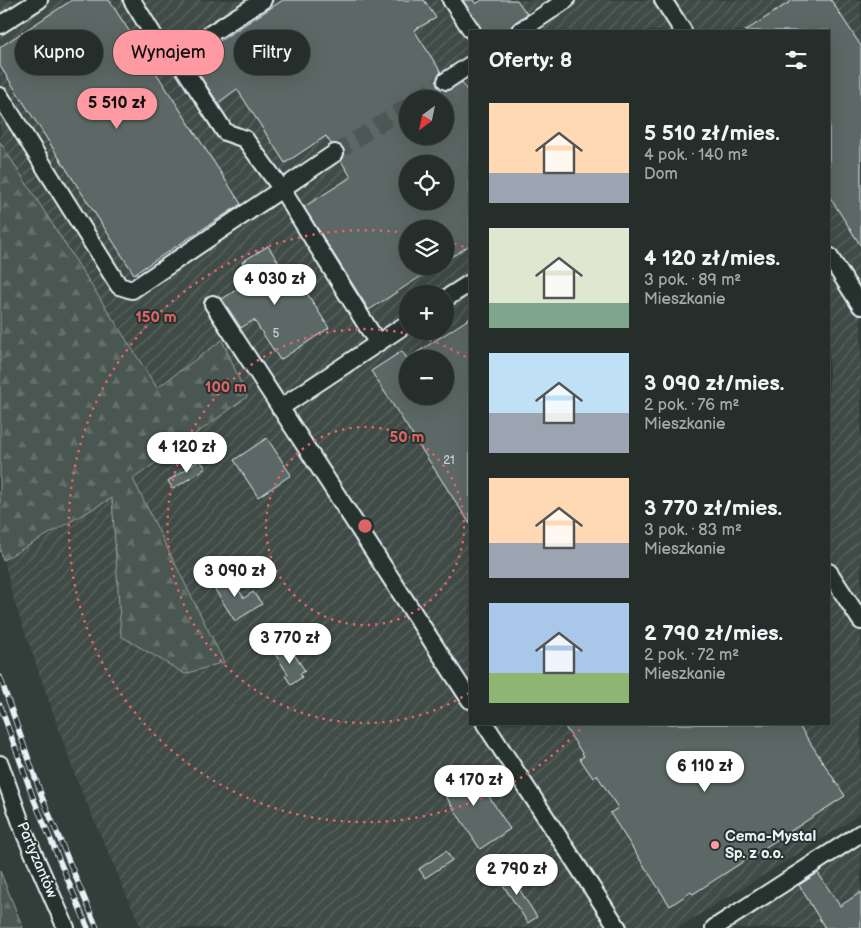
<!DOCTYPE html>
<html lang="pl">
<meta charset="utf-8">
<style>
body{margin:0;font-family:"Balsamiq Sans",sans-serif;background:#323a37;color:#f1f3f6;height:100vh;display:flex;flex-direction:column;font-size:19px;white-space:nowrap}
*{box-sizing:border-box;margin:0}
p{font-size:16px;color:#a4a8a9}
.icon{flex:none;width:28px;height:28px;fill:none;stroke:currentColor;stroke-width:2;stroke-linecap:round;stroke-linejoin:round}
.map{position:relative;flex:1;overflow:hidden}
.drawer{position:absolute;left:469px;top:30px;width:361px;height:695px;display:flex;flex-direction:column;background:#262e2b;border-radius:0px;box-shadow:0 5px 20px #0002,0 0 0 1px #424a47}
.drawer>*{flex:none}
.banner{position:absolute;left:15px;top:30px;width:379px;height:45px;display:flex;gap:10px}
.needle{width:32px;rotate:213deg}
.controls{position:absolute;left:399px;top:90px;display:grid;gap:10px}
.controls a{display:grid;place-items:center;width:55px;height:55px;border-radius:50%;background:#262e2b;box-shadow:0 5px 20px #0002,0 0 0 1px #424a47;font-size:25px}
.price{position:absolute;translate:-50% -42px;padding:0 11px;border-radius:18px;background:#fff;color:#222;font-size:16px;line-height:32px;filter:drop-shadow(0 1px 2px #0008)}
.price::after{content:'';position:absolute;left:50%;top:30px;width:15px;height:11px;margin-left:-8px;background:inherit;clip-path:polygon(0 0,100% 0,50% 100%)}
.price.selected{background:#ff9aa2;color:#111}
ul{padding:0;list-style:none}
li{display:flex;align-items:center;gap:15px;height:125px;padding:0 20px}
li span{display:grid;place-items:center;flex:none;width:140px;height:100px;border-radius:0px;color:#555}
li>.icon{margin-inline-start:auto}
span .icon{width:60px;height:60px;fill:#fffc;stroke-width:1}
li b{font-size:21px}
h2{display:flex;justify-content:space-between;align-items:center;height:60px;padding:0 20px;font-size:21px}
.pill{padding:0 18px;border-radius:22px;background:#262e2b;box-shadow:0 5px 20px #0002,0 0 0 1px #424a47;font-size:18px;line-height:45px}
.pill.selected{background:#ff9aa2;color:#111}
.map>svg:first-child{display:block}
.industrial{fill:url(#industrial-furrows);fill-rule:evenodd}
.forest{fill:url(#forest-firs);stroke:#98a4a4}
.building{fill:#5c6865;stroke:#e8f1f8;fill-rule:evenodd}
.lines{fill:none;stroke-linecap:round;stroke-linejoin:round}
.minor-tunnel{stroke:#4d5956;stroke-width:16;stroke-dasharray:16 8;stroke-linecap:butt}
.minor-casing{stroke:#e8f1f8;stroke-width:20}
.minor{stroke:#26332d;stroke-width:16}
.rail-casing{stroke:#e8f1f8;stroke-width:5.5}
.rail{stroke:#26332d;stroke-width:4;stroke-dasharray:11;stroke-linecap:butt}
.ring{fill:none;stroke:#db6466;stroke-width:2.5;stroke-dasharray:2.5 5}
.poi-dot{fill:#ff9aa2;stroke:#26332d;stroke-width:2}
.labels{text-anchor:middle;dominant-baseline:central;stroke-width:4;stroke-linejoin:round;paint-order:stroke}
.number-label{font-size:12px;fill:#c5cfd3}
.poi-label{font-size:15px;font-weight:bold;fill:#e8f1f8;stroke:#26332d;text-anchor:start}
.street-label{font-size:15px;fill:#e8f1f8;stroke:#26332d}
.centre{fill:#db6466;stroke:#26332d;stroke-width:2.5}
.ring-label{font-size:15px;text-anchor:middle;font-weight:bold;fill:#db6466;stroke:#26332d;stroke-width:4;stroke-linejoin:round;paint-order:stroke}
</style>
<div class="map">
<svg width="861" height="928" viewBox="0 0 861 928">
<defs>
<pattern id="industrial-furrows" width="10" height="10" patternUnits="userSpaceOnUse" patternTransform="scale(1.25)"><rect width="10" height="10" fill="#3f4b46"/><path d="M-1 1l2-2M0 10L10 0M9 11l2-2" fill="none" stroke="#5b6561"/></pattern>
<pattern id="forest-firs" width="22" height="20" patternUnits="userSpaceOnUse" patternTransform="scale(1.25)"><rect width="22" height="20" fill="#495651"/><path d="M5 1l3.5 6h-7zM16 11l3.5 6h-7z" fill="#636f6b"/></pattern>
</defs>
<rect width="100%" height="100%" fill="#323e39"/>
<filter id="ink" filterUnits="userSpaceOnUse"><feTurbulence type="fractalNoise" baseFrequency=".02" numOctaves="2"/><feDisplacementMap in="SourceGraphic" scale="10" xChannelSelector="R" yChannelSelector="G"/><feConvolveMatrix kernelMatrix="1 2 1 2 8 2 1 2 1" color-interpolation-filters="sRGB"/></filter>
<g filter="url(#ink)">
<g class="industrial">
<path d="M0 0H861V812L846 824 678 928H141L77 781 13 598 0 543ZM470 31H829V724H470ZM408 99H445V136H408ZM408 164H445V201H408ZM408 229H445V266H408ZM408 294H445V331H408ZM408 359H445V396H408Z"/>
<path d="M861 844V928H734L780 896Z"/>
</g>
<g class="forest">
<path d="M0 142 157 388 222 340 247 397 133 479 224 662 185 674 121 636 112 498 3 560 0 549Z"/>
<path d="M0 871 23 928H0Z"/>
</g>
<g class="building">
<path d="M72 0H109L241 204 134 274 0 66V47Z"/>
<path d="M283 0H424L436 18 414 30 441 72 437 77V86L447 91 462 82 470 96V245L445 261V229H408V266H437L369 310 304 207 351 177 341 161 345 153 343 147 339 144H331L326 136 285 163 237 89 218 103 190 60ZM408 99H445V136H408ZM408 164H445V201H408Z"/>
<path d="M463 0H473L476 4 482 0H517L527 14 514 23 508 31H482Z"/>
<path d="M793 0H831L861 46V246L829 196V31H745Z"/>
<path d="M268 246 297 291 303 287 329 328 280 360 254 320 241 328 222 299 253 279 242 262Z"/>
<path d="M470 318V524L371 371 402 351 408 360V396H445V359H407Z"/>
<path d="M267 438 291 475 258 497 234 460Z"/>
<path d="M200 460 206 468 173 489 168 481Z"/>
<path d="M229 575 244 598 253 592 262 604 235 621 212 585Z"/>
<path d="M288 645 305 671 300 674 302 677 291 685 285 675 288 674 275 654Z"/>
<path d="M563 724H798L845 796 693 894 691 892 670 906 610 813 618 808 597 775 593 778 580 759 584 756Z"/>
<path d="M463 766 473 781 477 778 510 829 480 849 437 783Z"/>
<path d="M446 851 452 860 425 878 419 869Z"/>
<path d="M507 870 537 917 528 923 497 876Z"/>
<path d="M818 873 840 906 861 892V928H825L799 885Z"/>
</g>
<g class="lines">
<g class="minor-tunnel">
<path d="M418 99 446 81"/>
<path d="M335 153 408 106"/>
</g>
<defs>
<g id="minor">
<path d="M132 0 159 44 176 56 263 0"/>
<path d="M451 0 472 31"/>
<path d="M663 0 683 31"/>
<path d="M0 25 39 0"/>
<path d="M520 31 566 0"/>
<path d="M176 56 225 132 245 139 281 188 377 342"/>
<path d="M446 81 470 65"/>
<path d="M0 96 119 286 132 290 335 153"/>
<path d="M829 256 861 306"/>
<path d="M445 299 470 283"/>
<path d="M213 304 470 700"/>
<path d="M280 408 408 323"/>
<path d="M829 572 861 621"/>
<path d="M485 724 618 928"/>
<path d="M0 764 25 834 66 928"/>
<path d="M714 928 861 833"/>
</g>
</defs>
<use href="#minor" class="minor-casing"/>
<use href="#minor" class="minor"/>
<defs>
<g id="rail">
<path d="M0 677 42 797 97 928"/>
<path d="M0 705 34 800 88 928"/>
</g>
</defs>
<use href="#rail" class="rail-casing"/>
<use href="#rail" class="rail"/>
</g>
</g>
<g class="ring">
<circle cx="365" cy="526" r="99"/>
<path d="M469 693A197 197 0 1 1 469 359"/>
<path d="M585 724A296 296 0 1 1 406 233M447 241A296 296 0 0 1 469 249"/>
</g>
<circle class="poi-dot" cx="715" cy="845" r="5"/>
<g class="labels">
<g class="number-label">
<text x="276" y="333">5</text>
<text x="449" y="460">21</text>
</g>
<g class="poi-label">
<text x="725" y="836">Cema-Mystal<tspan x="725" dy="17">Sp. z o.o.</tspan></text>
</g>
<g class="street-label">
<text transform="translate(37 860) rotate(67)">Partyzantów</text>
</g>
</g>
<circle cx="365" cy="526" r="8" class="centre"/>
<g class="ring-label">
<text x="156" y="322">150 m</text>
<text x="226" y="392">100 m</text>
<text x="407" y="442">50 m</text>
</g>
</svg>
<div class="controls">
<a><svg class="needle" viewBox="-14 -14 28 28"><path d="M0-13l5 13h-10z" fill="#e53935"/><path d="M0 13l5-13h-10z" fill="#a4a8a9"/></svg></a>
<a><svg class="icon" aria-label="locate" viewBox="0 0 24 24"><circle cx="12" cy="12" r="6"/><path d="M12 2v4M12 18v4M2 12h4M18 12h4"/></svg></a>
<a><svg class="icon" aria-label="layers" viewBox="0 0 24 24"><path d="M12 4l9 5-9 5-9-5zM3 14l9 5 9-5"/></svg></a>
<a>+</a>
<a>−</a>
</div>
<b class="price selected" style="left:117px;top:130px">5 510 zł</b>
<b class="price" style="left:275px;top:306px">4 030 zł</b>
<b class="price" style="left:187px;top:474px">4 120 zł</b>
<b class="price" style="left:235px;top:598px">3 090 zł</b>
<b class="price" style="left:290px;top:665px">3 770 zł</b>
<b class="price" style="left:705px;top:793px">6 110 zł</b>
<b class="price" style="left:474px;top:807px">4 170 zł</b>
<b class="price" style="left:517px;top:896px">2 790 zł</b>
<div class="banner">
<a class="pill">Kupno</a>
<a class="pill selected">Wynajem</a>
<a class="pill">Filtry</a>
</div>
<section class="drawer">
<h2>Oferty: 8<svg class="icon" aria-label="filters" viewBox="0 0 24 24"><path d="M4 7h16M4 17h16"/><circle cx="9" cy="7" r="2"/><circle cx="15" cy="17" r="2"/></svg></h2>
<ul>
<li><span style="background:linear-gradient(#ffd9b3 70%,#9aa5b1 0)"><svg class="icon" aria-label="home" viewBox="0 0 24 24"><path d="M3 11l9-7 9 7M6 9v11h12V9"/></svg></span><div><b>5 510 zł/mies.</b><p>4 pok. · 140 m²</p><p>Dom</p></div></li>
<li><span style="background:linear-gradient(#dfe7d0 75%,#7fa58c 0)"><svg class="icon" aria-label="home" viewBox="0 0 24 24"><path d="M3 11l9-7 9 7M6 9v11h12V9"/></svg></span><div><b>4 120 zł/mies.</b><p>3 pok. · 89 m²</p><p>Mieszkanie</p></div></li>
<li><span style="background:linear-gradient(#bfe0f5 60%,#9aa5b1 0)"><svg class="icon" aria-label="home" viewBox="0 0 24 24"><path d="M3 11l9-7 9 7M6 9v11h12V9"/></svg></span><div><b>3 090 zł/mies.</b><p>2 pok. · 76 m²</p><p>Mieszkanie</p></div></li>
<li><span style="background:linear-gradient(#ffd9b3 65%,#9aa5b1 0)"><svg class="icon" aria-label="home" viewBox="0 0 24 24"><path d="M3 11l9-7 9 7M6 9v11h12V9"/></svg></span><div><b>3 770 zł/mies.</b><p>3 pok. · 83 m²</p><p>Mieszkanie</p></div></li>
<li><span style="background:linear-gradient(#a9c7e8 70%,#8fb573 0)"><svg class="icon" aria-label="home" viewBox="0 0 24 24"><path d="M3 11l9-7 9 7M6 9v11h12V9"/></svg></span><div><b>2 790 zł/mies.</b><p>2 pok. · 72 m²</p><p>Mieszkanie</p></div></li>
</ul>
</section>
</div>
